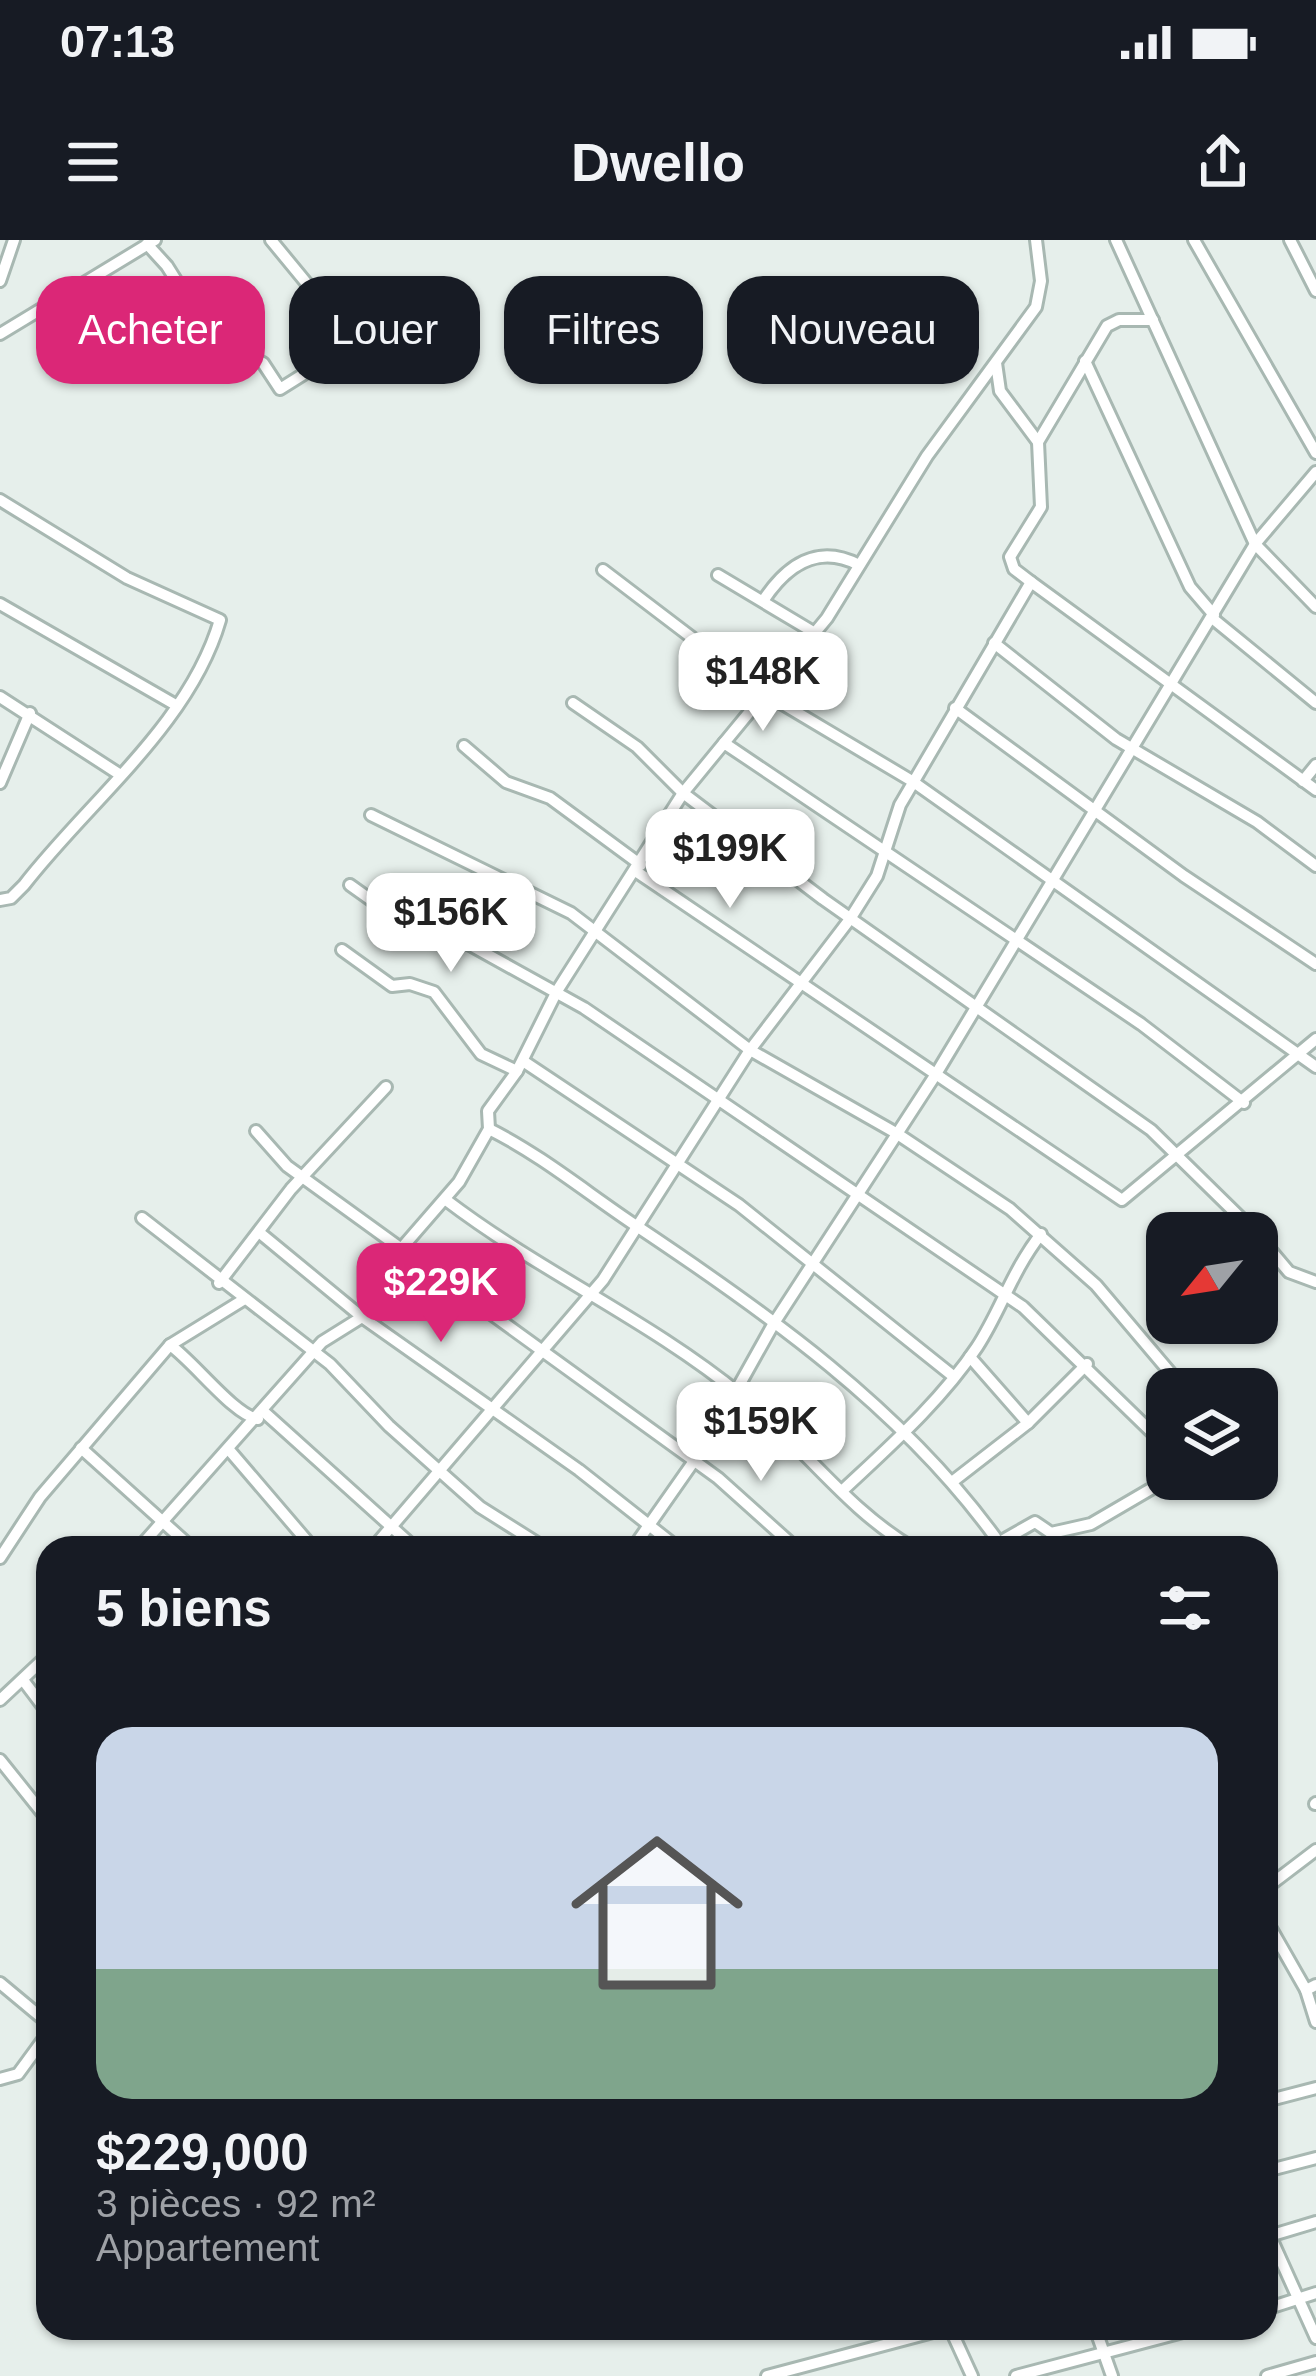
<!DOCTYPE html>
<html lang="fr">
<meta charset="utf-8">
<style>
body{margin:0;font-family:Helvetica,sans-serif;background:#242831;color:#f1f3f6;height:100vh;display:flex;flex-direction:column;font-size:45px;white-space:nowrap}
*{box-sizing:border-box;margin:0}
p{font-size:39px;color:#9ea1a6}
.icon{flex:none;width:66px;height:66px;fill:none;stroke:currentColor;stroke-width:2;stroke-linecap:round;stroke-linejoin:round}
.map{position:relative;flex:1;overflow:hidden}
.sheet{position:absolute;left:36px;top:1296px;width:1242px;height:804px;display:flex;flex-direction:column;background:#171b24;border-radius:36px;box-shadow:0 3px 9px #0004}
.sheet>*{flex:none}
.guide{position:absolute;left:36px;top:36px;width:1245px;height:108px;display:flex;gap:24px}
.needle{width:78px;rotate:240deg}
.buttons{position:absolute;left:1146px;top:972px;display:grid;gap:24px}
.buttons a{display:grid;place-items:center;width:132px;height:132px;border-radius:24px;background:#171b24;box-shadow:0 3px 9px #0004;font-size:60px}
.price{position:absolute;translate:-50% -102px;padding:0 27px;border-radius:24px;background:#fff;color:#222;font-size:39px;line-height:78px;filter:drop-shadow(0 3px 6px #0008)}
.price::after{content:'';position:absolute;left:50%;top:72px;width:36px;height:27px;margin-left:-18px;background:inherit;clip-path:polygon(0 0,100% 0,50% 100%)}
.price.current{background:#db2777;color:#fff}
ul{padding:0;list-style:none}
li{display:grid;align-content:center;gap:24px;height:636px;padding:0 60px}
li+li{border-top:3px solid #363941}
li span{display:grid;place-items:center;height:372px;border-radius:36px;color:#555}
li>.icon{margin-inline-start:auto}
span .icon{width:216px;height:216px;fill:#fffc;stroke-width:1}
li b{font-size:51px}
h2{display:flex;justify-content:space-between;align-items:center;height:144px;padding:0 60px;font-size:51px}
.pill{padding:0 42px;border-radius:36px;background:#171b24;box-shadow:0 3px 9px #0004;font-size:42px;line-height:108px}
.pill.current{background:#db2777;color:#fff}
.status{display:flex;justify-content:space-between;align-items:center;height:84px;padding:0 60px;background:#171b24;direction:ltr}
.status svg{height:33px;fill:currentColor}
header{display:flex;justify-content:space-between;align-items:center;height:156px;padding:0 60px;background:#171b24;font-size:54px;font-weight:700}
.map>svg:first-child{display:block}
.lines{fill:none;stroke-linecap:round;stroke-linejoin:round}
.minor-casing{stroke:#a8b8b2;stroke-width:16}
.minor{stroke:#fff;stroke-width:10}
</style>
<div class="status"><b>07:13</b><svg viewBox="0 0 49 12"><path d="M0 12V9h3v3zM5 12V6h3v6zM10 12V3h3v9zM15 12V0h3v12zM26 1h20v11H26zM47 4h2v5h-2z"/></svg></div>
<header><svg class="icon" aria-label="menu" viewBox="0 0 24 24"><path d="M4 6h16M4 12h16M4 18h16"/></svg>Dwello<svg class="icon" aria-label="share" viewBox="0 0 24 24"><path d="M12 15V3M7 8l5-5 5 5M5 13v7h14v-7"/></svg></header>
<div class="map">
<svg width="1316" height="2136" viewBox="0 0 1316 2136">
<rect width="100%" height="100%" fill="#e6efeb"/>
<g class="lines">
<defs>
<g id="minor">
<path d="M1116 0 1255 304 1316 367"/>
<path d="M1194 0 1316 213"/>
<path d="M1290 0 1316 51"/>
<path d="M147 4 167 26 214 101 263 123 280 149 355 102 271 0"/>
<path d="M0 41 14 0"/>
<path d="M0 94 155 0"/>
<path d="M1085 121 1190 347 1214 375"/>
<path d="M996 123 1000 151 1038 202"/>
<path d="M0 260 127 338 220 380C190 484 88 562 24 645L11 658 0 660"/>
<path d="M603 330 766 454 912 541 1316 827"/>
<path d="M718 335 815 393"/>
<path d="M1031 342 1014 329 1010 317 1041 267 1038 202 1107 86 1119 80H1153"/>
<path d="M763 361C786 326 817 303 859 325"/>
<path d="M0 364 174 464"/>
<path d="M1212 378 1316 463"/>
<path d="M994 403 1116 499 1257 582 1316 626"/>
<path d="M0 457 119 534"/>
<path d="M573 463 637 507 683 553 823 659 1151 890 1256 993"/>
<path d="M955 468 1184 636 1316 724"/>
<path d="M724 503 827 378 927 216 1036 67 1041 41 1036 0"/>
<path d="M464 506 506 542 550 558 641 625"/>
<path d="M1303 541 1316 525"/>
<path d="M0 543 30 473"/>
<path d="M371 575 571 673 750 810 896 893 1010 969 1096 1045 1184 1149"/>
<path d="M637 632 1122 960 1316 799"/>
<path d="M350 645 395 677 436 686 584 768 1023 1067 1167 1207"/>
<path d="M342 710 392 746 410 744 434 752 481 814 517 831"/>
<path d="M523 821 739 965 953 1136"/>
<path d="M489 889C541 915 587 953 635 985 767 1073 901 1168 995 1297L998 1303 991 1308"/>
<path d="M256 891 287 926 718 1238 796 1308"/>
<path d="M446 960C542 1033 649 1080 742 1156 801 1203 847 1270 913 1308"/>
<path d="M142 978 330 1124 389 1186 480 1267 545 1308"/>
<path d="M260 993 362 1077 579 1230 678 1308"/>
<path d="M1257 994 1289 1032 1316 1042"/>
<path d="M400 1010 459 942 489 889 488 871 517 831 557 751 683 553 724 503 1141 784 1244 863"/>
<path d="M219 1043 291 949 386 847"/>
<path d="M170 1105C195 1123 234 1175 258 1179"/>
<path d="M970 1117 1028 1183"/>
<path d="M264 1172 415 1308"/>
<path d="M81 1208 192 1308"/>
<path d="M230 1211 313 1308"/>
<path d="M952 1242 1028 1183 1087 1124"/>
<path d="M843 1250C890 1206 941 1161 977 1107 1001 1070 1012 1031 1041 994"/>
<path d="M998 1303 1035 1282 1051 1293 1091 1284 1168 1239"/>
<path d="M139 1308 322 1102 362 1077 411 1020"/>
<path d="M373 1308 603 1040 750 810 850 679 877 636 900 565 1031 342 1316 550"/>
<path d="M633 1308 708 1201 774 1083 936 834 1255 304 1316 232"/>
<path d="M0 1318 40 1257 170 1105 243 1060"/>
<path d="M23 1440 48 1473"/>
<path d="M0 1460 48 1415"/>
<path d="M0 1520 48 1580"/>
<path d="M1315 1564 1316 1563"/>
<path d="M1266 1648 1316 1610"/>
<path d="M1266 1680 1306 1750"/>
<path d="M0 1743 48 1783"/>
<path d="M1316 1745 1306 1750 1316 1782"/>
<path d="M0 1839 18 1834 48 1793"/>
<path d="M1266 1861 1316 1848"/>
<path d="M1266 1931 1316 1918"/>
<path d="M1266 1987 1316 2098"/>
<path d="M1266 1997 1316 1982"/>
<path d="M1266 2069 1316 2053"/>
<path d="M950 2088 972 2136"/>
<path d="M1095 2088 1112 2136"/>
<path d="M767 2136 948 2088"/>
<path d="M1016 2136 1198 2088"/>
<path d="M1267 2136 1316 2122"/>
</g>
</defs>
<use href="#minor" class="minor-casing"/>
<use href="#minor" class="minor"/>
</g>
</svg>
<div class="buttons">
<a><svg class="needle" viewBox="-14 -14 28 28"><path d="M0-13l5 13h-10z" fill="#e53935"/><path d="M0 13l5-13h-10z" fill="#9ea1a6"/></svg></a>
<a><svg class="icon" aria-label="layers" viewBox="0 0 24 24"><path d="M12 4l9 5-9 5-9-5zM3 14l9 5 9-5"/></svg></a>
</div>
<b class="price" style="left:763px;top:494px">$148K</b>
<b class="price" style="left:730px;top:671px">$199K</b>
<b class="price" style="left:451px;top:735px">$156K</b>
<b class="price current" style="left:441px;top:1105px">$229K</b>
<b class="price" style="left:761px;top:1244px">$159K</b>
<div class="guide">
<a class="pill current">Acheter</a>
<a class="pill">Louer</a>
<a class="pill">Filtres</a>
<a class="pill">Nouveau</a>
</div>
<section class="sheet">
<h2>5 biens<svg class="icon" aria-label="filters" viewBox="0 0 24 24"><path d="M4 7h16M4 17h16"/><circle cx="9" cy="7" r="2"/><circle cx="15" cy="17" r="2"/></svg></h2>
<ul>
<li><span style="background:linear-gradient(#c9d6e8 65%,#7fa58c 0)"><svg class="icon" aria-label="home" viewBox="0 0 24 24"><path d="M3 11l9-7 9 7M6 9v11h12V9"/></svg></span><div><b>$229,000</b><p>3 pièces · 92 m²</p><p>Appartement</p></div></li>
</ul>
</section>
</div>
